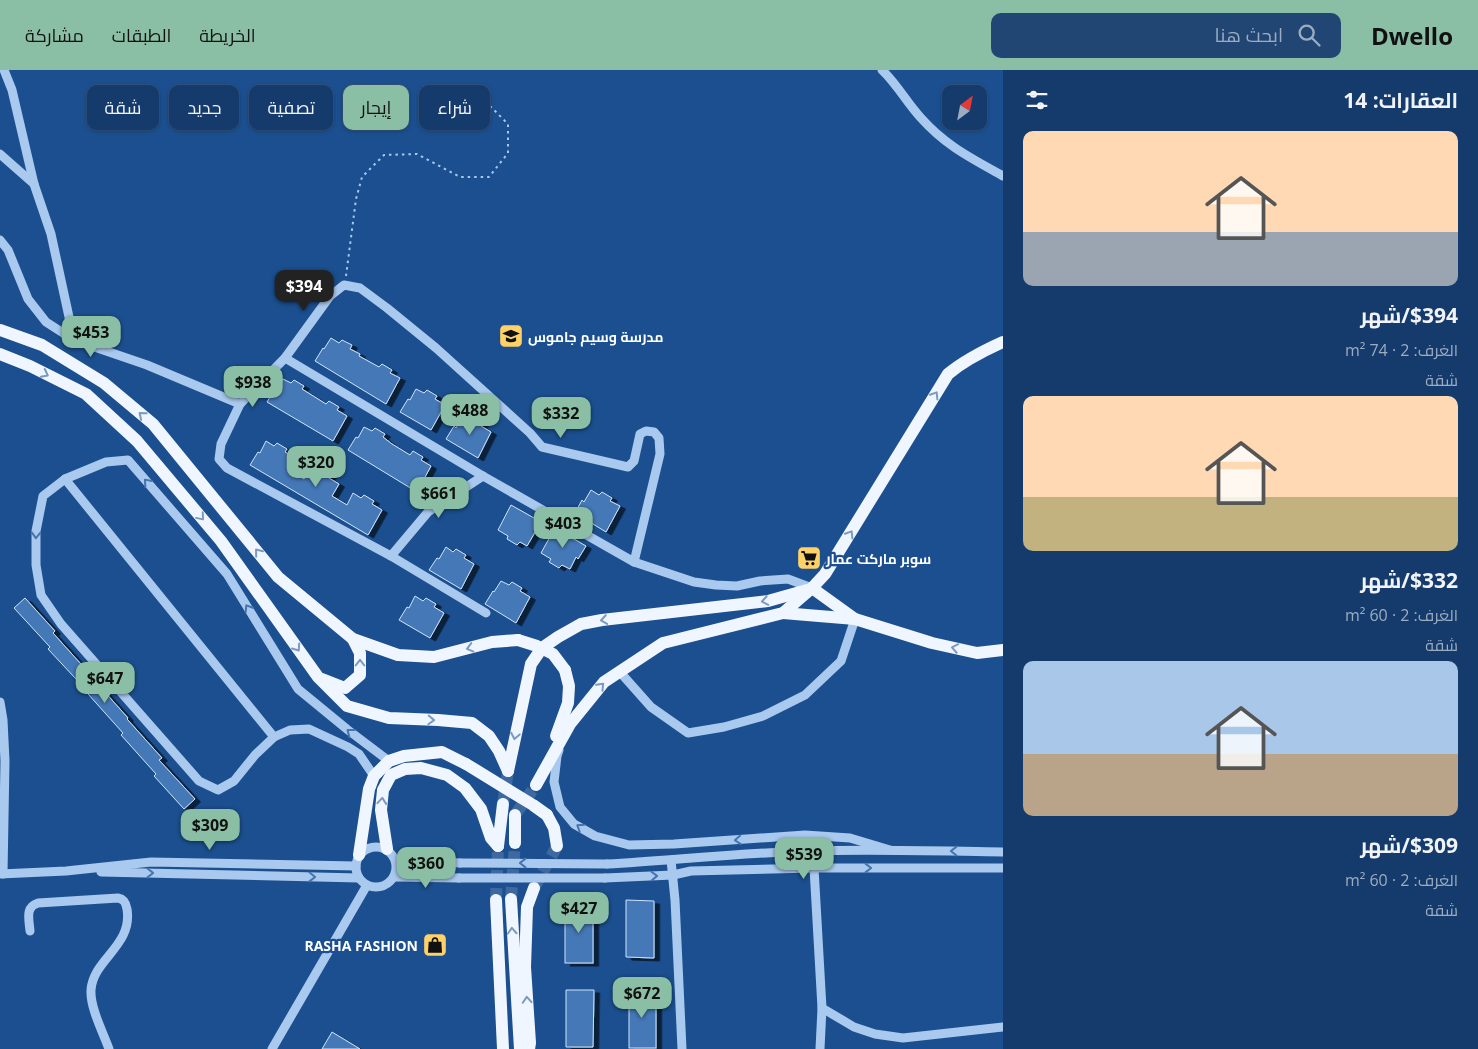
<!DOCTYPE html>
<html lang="ar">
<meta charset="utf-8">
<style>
body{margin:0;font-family:"Open Sans",Cairo,sans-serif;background:#214673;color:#f1f3f6;direction:rtl;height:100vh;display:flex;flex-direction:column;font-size:19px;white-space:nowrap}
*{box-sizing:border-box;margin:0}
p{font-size:16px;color:#9dadc1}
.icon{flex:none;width:28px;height:28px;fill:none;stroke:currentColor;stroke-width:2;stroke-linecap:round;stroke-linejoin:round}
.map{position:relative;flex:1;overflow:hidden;direction:ltr}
.drawer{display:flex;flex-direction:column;background:#143b6b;width:475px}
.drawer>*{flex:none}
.hud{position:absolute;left:15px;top:15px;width:475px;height:45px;direction:rtl;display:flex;gap:10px}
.needle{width:32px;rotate:32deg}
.controls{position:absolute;left:942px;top:15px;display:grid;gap:10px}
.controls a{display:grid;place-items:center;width:45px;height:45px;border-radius:10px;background:#143b6b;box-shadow:0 1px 4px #0004,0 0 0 1px #33557e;font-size:25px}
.price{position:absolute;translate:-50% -42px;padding:0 11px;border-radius:10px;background:#8abfa5;color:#111;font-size:16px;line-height:32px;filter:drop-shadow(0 1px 2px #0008)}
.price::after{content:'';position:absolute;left:50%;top:30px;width:15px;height:11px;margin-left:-8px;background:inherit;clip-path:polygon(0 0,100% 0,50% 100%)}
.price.selected{background:#222;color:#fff}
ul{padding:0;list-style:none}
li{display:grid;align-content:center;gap:10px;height:265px;padding:0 20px}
li span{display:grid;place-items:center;height:155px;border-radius:10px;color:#555}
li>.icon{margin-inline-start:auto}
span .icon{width:90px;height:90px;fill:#fffc;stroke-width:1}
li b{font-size:21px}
h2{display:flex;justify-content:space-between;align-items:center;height:60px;padding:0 20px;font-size:21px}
.tag{padding:0 18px;border-radius:10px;background:#143b6b;box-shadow:0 1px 4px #0004,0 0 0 1px #33557e;font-size:18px;line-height:45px}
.tag.selected{background:#8abfa5;color:#111}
header{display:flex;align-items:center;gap:30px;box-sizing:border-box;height:70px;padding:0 25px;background:#8abfa5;color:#111}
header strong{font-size:24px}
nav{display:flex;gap:28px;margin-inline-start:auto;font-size:18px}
.search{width:350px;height:45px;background:#214673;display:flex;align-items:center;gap:12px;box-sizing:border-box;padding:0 18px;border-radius:10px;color:#9dadc1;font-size:19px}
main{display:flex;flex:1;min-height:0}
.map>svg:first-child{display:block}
.building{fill:#4478b7;stroke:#cfe3fa;filter:url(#shadow)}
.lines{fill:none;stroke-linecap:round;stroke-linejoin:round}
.major-tunnel{stroke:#3d69a0;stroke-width:12;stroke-dasharray:12 6;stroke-linecap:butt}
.path{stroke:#a9c9ee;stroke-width:2;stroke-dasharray:2.5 4;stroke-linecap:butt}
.minor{stroke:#a9c9ee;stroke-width:9}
.major{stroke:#f0f6ff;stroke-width:12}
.minor-bridge{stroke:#a9c9ee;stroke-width:9}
.major-bridge{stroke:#f0f6ff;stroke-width:12}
.oneway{stroke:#7b9ac1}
.oneway2{stroke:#4674ac}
.labels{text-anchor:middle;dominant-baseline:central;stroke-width:4.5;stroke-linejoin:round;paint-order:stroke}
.poi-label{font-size:14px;font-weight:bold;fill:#fff;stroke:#1b4f8f;text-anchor:start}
</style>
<header>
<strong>Dwello</strong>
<div class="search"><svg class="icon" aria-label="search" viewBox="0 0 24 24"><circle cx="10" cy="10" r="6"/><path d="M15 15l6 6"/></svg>ابحث هنا</div>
<nav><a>الخريطة</a><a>الطبقات</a><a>مشاركة</a></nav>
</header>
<main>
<section class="drawer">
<h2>العقارات: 14<svg class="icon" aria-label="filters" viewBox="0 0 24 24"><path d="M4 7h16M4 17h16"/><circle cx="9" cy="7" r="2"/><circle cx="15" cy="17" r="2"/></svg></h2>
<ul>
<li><span style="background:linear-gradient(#ffd9b3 65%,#9aa5b1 0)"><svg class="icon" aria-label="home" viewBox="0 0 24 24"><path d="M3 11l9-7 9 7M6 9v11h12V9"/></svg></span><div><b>$394/شهر</b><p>الغرف: 2 · 74 m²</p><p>شقة</p></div></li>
<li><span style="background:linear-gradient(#ffd9b3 65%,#c2b280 0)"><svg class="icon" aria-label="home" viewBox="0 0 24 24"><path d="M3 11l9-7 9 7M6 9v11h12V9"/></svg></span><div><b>$332/شهر</b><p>الغرف: 2 · 60 m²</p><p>شقة</p></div></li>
<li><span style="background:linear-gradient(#a9c7e8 60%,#b9a48a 0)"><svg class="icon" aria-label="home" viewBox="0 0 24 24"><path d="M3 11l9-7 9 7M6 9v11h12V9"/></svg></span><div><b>$309/شهر</b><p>الغرف: 2 · 60 m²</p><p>شقة</p></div></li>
</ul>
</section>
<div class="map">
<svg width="1003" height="979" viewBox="0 0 1003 979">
<defs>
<filter id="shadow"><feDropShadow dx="5.5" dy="3" stdDeviation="0" flood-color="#0009"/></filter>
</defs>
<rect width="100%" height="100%" fill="#1b4f8f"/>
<g class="building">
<path d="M331 268 339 273 342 270 352 275 350 279 360 284 359 286 379 297 382 294 392 300 390 303 400 308 386 334 315 291 323 278 324 279Z"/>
<path d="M283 309 291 313 294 310 304 316 302 319 326 334 329 331 339 337 337 340 347 346 333 371 267 332 275 319 277 320Z"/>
<path d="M416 319 424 323 427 320 437 326 435 329 445 335 431 360 400 342 408 329 410 330Z"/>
<path d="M463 346 470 350 473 347 483 353 481 356 491 362 478 388 446 369 454 356 456 358Z"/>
<path d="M364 357 372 361 375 358 385 364 383 367 392 374 410 385 413 381 423 387 421 390 431 396 417 422 348 380 356 367 358 368Z"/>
<path d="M266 371 274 376 277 373 287 379 285 382 295 388 288 399 304 409 311 398 318 402 321 399 331 405 329 408 339 414 332 426 347 435 353 423 361 428 364 425 374 431 372 434 382 440 368 465 250 395 258 382 260 383Z"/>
<path d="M591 420 599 425 602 422 612 428 610 431 620 436 606 462 575 443 582 430 584 432Z"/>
<path d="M511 435 541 452 527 476 520 472 517 475 507 469 508 466 498 460Z"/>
<path d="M555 458 586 476 578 489 576 487 570 499 562 495 559 498 549 492 551 489 541 483Z"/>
<path d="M446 477 453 482 456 479 466 485 464 488 474 494 461 519 429 500 437 488 439 489Z"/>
<path d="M501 511 509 515 512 512 522 518 520 521 530 527 516 553 485 534 493 521 494 522Z"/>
<path d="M415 526 423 531 426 528 436 534 434 537 444 543 430 568 399 550 407 537 409 538Z"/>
<path d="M25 528 55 561 53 563 89 603H88L128 648 127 649 162 688 159 690 195 729 184 739 154 706 156 704 121 665 123 663 88 624 89 623 48 579 50 577 14 538Z"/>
<path d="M626 830 654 831V888L626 887Z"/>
<rect x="565" y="836" width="28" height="57"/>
<path d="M566 920H594L593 977H566Z"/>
<rect x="629" y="921" width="27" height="57"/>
<path d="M332 962 360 979H322Z"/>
</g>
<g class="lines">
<g class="major-tunnel">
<path d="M503 734 508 701"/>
<path d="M515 745 536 715"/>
<path d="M534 818 557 776"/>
<path d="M511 829 515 773"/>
<path d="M496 830 498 776"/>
</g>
<path class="path" d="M346 206 356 129 362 107 384 85 417 84 460 107H489L508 83V54L479 25"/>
<g class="minor">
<path d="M4 0 12 20 34 114"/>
<path d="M882 0C897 14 907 33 921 48 946 76 971 88 1003 106"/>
<path d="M0 84 34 114 51 164 74 270"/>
<path d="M0 170 8 180 28 229 46 252 74 270 147 295 240 334"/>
<path d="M285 288 483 406 634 492 694 512 716 515 737 516 760 511 788 509 812 518"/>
<path d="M65 409 274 667"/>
<path d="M391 486 428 442 483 406"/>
<path d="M486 543 391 486 227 398 219 389 221 374 240 334 285 288 330 226 344 215 360 218 387 238 436 278 530 363 542 377 628 397 634 391 640 364 646 361 654 362 659 368 660 384 634 492"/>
<path d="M619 601 651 637 688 663 724 657 763 646 805 625 841 591 855 549"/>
<path d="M0 632 3 650 5 691 3 804"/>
<path d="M559 680 557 686 554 712 560 737 574 754 595 766 629 775 674 774 805 765 850 768 890 780"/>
<path d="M374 706 359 684 348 677 309 659 290 660 274 667 255 685 234 711 218 720 199 711 61 554 41 525 36 495V461L43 426 65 409 106 392 128 390 227 504 298 619 348 660 389 691"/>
<circle cx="376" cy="797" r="20"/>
<path d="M808 781 814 798 822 938 854 957 875 964 903 968 1003 957"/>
<path d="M396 790 460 793"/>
<path d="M671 790 675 830 682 979"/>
<path d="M607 794C674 790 741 783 808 781 873 779 938 781 1003 782"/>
<path d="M101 802 359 808"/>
<path d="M0 804 66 801 151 792 356 796"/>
<path d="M394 807 459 808"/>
<path d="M605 808 673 805 691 801 814 798H1003"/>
<path d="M30 861C29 849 25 837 38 833L118 828C124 829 126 833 127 839 133 876 93 889 91 920 90 938 103 962 109 979"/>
<path d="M272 979 367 815"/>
<path d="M820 979 822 938"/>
</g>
<g class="major">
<path d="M0 260 42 275 104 313 153 354 278 507 353 569 398 585 434 587 492 572 518 570"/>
<path d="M0 284 30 296 86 324 137 371 221 471 318 607 347 636 389 648 438 650 472 653 489 666 499 681 508 701"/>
<path d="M812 518 855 549"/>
<path d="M783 543 855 549 932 573 977 583 1003 580"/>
<path d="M322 609 345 618 360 605V583L353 569"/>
<path d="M556 666 568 633 569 616 565 600"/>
<path d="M508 701 531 594 542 578 558 567 581 554 602 550 768 531 807 520"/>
<path d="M536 715 570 654 604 612 663 573 783 543 812 518 825 504 948 304C965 290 983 281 1003 272"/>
<path d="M547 745 554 758 557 776"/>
<path d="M515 773V745"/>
<path d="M498 776 503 734"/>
<path d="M387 779 381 740 383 720 391 705 405 699 421 698 447 705 465 718 481 739 491 768 498 776"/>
<path d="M359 785 369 719 374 706 389 691 404 686 442 682 466 694"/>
<path d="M511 829 520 979"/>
<path d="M496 830 503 979"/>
<path d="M529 979 530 973 525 897 527 837 534 818"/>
</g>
<g class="minor-bridge">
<path d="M460 793 607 794"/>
<path d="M459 808H605"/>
</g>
<g class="major-bridge">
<path d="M518 570 537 576 553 584 565 600"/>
<path d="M466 694 533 735 547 745"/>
</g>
</g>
<defs><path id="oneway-chevron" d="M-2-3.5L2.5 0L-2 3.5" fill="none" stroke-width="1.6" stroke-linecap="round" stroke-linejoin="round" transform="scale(1.25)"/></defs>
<g class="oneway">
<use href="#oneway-chevron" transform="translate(45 304) rotate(27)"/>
<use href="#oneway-chevron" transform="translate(935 325) rotate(-58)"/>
<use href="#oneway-chevron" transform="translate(142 345) rotate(-140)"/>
<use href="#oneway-chevron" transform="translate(201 447) rotate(50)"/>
<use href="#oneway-chevron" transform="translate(850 464) rotate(-58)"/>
<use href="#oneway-chevron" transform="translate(258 482) rotate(-129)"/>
<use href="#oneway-chevron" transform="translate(765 531) rotate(170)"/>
<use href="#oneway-chevron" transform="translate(604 550) rotate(171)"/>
<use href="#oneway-chevron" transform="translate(297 578) rotate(55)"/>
<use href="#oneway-chevron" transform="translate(470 578) rotate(165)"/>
<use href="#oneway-chevron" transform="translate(955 578) rotate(-169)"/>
<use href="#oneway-chevron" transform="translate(360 593) rotate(-90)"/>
<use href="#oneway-chevron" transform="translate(601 616) rotate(-46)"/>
<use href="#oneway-chevron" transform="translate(431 650) rotate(2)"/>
<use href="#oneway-chevron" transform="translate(515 666) rotate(101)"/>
<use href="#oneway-chevron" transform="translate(382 731) rotate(-85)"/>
<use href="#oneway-chevron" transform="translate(512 861) rotate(-93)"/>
<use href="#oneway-chevron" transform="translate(527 930) rotate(-94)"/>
</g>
<g class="oneway2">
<use href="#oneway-chevron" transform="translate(147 412) rotate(-131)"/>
<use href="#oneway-chevron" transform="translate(36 465) rotate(92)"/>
<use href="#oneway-chevron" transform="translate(248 538) rotate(-122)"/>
<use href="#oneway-chevron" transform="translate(350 662) rotate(-142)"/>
<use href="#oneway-chevron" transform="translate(580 757) rotate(-147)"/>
<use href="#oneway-chevron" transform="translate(738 770) rotate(176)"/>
<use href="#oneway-chevron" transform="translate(954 781) rotate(-179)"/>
<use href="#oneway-chevron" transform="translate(523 793) rotate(-180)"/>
<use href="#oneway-chevron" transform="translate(868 798)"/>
<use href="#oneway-chevron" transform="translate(150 803) rotate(1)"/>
<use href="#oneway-chevron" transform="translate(654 806) rotate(-2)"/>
<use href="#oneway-chevron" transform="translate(312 807) rotate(1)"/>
</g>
<defs>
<symbol id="school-square" viewBox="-11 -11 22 22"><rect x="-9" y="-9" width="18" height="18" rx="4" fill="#ffd166" stroke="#1b4f8f"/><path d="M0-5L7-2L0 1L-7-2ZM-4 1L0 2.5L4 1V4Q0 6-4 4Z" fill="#111"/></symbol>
<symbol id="supermarket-square" viewBox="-11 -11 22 22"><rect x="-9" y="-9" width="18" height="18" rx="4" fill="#ffd166" stroke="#1b4f8f"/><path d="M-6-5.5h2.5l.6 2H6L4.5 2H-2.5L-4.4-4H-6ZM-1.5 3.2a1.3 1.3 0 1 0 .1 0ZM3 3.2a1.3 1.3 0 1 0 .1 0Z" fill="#111"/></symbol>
<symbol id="shop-square" viewBox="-11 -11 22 22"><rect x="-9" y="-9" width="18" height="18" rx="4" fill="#ffd166" stroke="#1b4f8f"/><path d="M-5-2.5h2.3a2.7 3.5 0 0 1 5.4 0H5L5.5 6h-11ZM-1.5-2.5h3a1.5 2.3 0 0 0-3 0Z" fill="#111"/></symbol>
</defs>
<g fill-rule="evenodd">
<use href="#school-square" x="497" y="252" width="28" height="28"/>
<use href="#supermarket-square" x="795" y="474" width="28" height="28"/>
<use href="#shop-square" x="421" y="861" width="28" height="28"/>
</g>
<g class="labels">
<g class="poi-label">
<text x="528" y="266">مدرسة وسيم جاموس</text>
<text x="826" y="488">سوبر ماركت عمار</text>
<text x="418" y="875" text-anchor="end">RASHA FASHION</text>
</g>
</g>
</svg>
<div class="controls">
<a><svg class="needle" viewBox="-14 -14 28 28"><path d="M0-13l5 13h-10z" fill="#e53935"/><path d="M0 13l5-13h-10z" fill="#9dadc1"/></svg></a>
</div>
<b class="price selected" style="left:304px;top:242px">$394</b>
<b class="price" style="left:91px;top:288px">$453</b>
<b class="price" style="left:253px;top:338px">$938</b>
<b class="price" style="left:470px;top:366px">$488</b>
<b class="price" style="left:561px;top:369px">$332</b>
<b class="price" style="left:316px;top:418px">$320</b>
<b class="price" style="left:439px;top:449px">$661</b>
<b class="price" style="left:563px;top:479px">$403</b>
<b class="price" style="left:105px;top:634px">$647</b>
<b class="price" style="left:210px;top:781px">$309</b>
<b class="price" style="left:804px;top:810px">$539</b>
<b class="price" style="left:426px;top:819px">$360</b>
<b class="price" style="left:579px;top:864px">$427</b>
<b class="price" style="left:642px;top:949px">$672</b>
<div class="hud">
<a class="tag">شراء</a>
<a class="tag selected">إيجار</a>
<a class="tag">تصفية</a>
<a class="tag">جديد</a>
<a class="tag">شقة</a>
</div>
</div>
</main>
